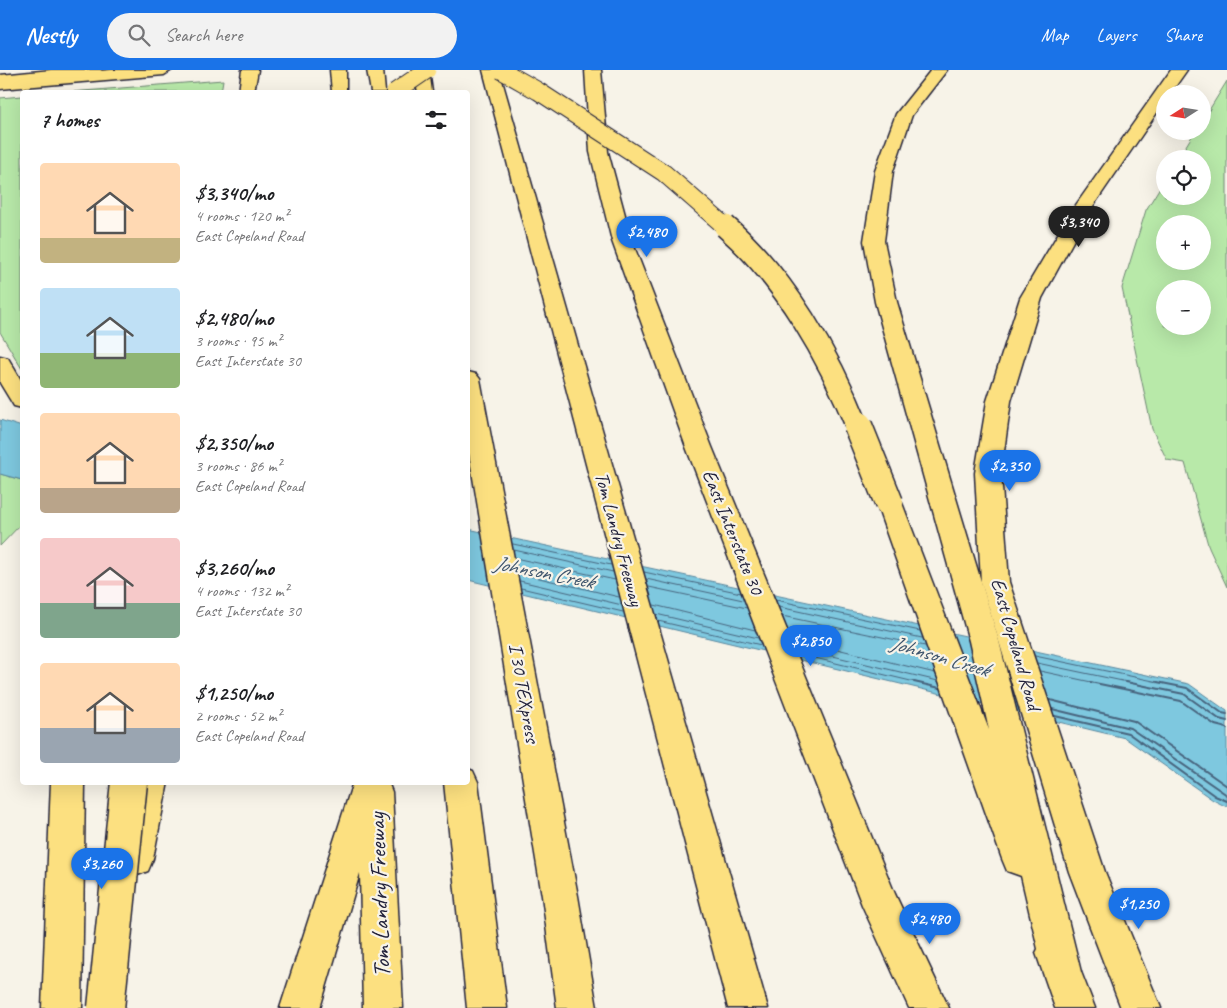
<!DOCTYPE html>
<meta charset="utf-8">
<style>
body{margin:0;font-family:Caveat,sans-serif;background:#f2f2f2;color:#202124;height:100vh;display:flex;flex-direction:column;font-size:19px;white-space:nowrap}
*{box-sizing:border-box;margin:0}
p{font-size:16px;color:#757577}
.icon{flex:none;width:28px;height:28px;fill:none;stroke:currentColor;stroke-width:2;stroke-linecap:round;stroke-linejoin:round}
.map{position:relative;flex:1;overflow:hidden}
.details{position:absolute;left:20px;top:20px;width:450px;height:695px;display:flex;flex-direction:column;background:#fff;border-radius:5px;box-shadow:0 5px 20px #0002}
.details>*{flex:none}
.needle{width:32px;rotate:258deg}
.fabs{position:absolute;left:1156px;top:15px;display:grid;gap:10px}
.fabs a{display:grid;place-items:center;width:55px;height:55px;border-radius:50%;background:#fff;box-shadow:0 5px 20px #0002;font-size:25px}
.price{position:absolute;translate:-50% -42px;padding:0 11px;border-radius:18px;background:#1a73e8;color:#fff;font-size:16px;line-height:32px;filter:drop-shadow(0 1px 2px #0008)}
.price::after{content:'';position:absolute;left:50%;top:30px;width:15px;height:11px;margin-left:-8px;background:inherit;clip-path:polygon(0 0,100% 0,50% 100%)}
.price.current{background:#222;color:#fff}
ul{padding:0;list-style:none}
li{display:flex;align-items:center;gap:15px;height:125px;padding:0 20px}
li span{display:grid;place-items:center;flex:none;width:140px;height:100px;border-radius:5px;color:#555}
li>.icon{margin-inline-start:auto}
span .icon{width:60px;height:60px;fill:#fffc;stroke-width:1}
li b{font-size:21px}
h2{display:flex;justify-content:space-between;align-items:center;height:60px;padding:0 20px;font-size:21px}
header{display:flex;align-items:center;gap:30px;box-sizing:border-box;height:70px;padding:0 25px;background:#1a73e8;color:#fff}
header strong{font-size:24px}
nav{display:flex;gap:28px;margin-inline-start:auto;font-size:18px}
.search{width:350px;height:45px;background:#f2f2f2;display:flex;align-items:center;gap:12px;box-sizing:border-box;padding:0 18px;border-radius:28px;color:#757577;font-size:19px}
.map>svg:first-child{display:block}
.green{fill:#b8e9a9;stroke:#6d8672;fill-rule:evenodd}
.water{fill:#7ec8df;stroke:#59869d}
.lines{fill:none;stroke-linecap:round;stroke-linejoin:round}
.shore-far1{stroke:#47647d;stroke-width:1}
.shore{stroke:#47647d;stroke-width:2}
.major-casing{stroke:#22223b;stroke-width:3}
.highway-casing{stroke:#22223b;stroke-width:3}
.major{fill:#fce080;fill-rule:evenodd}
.highway{fill:#fce080;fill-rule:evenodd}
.highway-bridge-far3-casing{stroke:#22223b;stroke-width:19;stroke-linecap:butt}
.highway-bridge-far2-casing{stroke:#22223b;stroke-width:25;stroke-linecap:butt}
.highway-bridge-far1-casing{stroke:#22223b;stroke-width:31;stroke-linecap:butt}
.highway-bridge-casing{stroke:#22223b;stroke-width:39;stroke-linecap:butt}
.highway-bridge-far3{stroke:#fce080;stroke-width:17}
.highway-bridge-far2{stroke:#fce080;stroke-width:22}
.highway-bridge-far1{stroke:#fce080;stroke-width:28}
.highway-bridge{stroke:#fce080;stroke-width:36}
.labels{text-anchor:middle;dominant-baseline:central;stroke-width:4.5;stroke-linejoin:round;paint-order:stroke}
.street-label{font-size:20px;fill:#22223b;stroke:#f7f3e8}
.water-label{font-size:21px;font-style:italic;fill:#3e546c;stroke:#f7f3e8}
.near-street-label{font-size:24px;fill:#22223b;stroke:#f7f3e8}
</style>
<header>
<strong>Nestly</strong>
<div class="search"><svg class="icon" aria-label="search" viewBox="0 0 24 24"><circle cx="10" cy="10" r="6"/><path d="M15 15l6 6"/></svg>Search here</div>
<nav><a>Map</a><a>Layers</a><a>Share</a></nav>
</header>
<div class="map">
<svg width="1227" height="938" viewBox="0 0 1227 938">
<rect width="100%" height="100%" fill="#f7f3e8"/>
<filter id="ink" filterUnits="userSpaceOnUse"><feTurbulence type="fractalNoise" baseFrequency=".02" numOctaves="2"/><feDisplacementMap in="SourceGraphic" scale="10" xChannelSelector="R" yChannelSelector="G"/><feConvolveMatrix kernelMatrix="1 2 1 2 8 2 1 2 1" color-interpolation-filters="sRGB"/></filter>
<g filter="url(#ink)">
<g class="green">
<path d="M223 10 221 22H70Z"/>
<path d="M1227 11V517L1209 478 1185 393 1167 390 1152 359 1122 218 1146 140 1165 109V126H1202V89H1178L1195 61H1202L1203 50ZM1165 154H1202V191H1165ZM1165 219H1202V256H1165Z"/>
<path d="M22 26V299L0 262V28Z"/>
<path d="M0 404 22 410V453L0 476Z"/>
</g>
<g class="water">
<path d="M0 350 22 357V410L0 404Z"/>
<path d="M468 459 1189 614 1227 641V737L1213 730 1125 668 468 510Z"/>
</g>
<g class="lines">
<g class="shore-far1">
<path d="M513 474 611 495"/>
<path d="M514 480 613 502"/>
<path d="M515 488 615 510"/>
<path d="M644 502 741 523"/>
<path d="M518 503 619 527"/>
<path d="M646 509 743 530"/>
<path d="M520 511 622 535"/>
<path d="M649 517 747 538"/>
<path d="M521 518 623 542"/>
<path d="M776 530 920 561"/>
<path d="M654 535 755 560"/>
<path d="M779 537 922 568"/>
<path d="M656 544 758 568"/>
<path d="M782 546 925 576"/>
<path d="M658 551 761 575"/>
<path d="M792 568 935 603"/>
<path d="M795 577 938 611"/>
<path d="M798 584 919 613"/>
<path d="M1035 586 1163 613"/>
<path d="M1037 593 1132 613"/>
<path d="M1040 601 1096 613"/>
</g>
<g class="shore">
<path d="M914 612 940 618"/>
<path d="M1090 612 1181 631 1215 655 1227 658"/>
<path d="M1126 612 1184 624 1219 649 1227 651"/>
<path d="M1157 612 1187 618 1222 643 1227 644"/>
<path d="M1050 630 1134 651 1227 716"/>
<path d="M1052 639 1130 658 1227 725"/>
<path d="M1055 646 1128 663 1215 726 1227 731"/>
</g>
<defs>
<g id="major">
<path d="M111 0H172L164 5 0 19V9Z"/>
<path d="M242 0H258L254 22H239Z"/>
<path d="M585 0H601L608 82 632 171 712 377 895 824 949 938H909L862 835 686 377 612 171 590 82Z"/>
<path d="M1171 0H1187L1170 24H1165V31L1089 142 1042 228 1011 331 1001 403 1009 512 1105 802 1161 938H1121L1069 802 981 512 975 403 987 331 1020 228 1071 142Z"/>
<path d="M134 712H168L153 789 148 801 135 806 122 801 117 789Z"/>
</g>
<g id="highway">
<path d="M51 0H102L94 5 0 15V5Z"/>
<path d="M330 0H346V22H332Z"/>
<path d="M367 0H383L385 22H371Z"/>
<path d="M413 0H429L432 22H418Z"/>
<path d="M483 0H499L768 938H728Z"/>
<path d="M931 0H947L912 45 893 101 884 171 897 232 999 571 1081 902 1095 938H1055L1036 883 1038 879 1021 806 1007 801 1002 789 876 433 880 426 889 424 898 426 902 433 989 660 969 571 875 232 864 171 875 101 896 44Z"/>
<path d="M0 286 8 288 22 312V338L14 336 0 313Z"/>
<path d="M468 302 476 304 480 309 578 826 597 938H557L542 826 468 377Z"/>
<path d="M468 699 473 701 478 712 507 938H467L444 712H468Z"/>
<path d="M51 712H85L82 938H42Z"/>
<path d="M353 712H388L392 722 403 938H363L360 803 320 938H280Z"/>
</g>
</defs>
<use href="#major" class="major-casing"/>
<use href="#highway" class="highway-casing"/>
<use href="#major" class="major"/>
<use href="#highway" class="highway"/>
<defs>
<g id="highway-bridge-far3">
<path d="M501 0 538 21 664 103 727 158"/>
<path d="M395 22 427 0"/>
</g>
<path id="highway-bridge-far2" d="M725 156C785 208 829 286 858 358"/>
<path id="highway-bridge-far1" d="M858 356 889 433"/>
<path id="highway-bridge" d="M106 938 129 712"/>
</defs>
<use href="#highway-bridge-far3" class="highway-bridge-far3-casing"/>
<use href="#highway-bridge-far2" class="highway-bridge-far2-casing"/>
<use href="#highway-bridge-far1" class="highway-bridge-far1-casing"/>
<use href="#highway-bridge" class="highway-bridge-casing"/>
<use href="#highway-bridge-far3" class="highway-bridge-far3"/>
<use href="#highway-bridge-far2" class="highway-bridge-far2"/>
<use href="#highway-bridge-far1" class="highway-bridge-far1"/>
<use href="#highway-bridge" class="highway-bridge"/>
</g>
</g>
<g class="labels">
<g class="street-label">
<text transform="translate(733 462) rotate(68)">East Interstate 30</text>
<text transform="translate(619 469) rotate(75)">Tom Landry Freeway</text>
<text transform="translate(1016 574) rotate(74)">East Copeland Road</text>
<text transform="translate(524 623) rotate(80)">I 30 TEXpress</text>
</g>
<g class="water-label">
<text transform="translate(544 502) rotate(11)">Johnson Creek</text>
<text transform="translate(940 586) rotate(16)">Johnson Creek</text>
</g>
<g class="near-street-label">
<text transform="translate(379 825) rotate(-92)">Tom Landry Freeway</text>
</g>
</g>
</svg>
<div class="fabs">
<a><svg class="needle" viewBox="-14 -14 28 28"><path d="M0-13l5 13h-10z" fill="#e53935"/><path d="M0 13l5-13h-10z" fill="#757577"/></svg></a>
<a><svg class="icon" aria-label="locate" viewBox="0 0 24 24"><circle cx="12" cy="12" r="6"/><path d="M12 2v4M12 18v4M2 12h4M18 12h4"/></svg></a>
<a>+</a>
<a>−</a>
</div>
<b class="price current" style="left:1079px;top:178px">$3,340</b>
<b class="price" style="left:647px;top:188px">$2,480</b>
<b class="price" style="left:1010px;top:422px">$2,350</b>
<b class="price" style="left:811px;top:597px">$2,850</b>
<b class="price" style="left:102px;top:820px">$3,260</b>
<b class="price" style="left:1139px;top:860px">$1,250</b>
<b class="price" style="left:930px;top:875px">$2,480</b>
<section class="details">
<h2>7 homes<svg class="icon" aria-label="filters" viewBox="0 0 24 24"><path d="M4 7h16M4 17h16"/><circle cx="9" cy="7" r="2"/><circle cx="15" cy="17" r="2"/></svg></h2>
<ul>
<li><span style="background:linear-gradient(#ffd9b3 75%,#c2b280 0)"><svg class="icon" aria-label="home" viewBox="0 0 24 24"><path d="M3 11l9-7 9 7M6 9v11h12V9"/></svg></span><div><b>$3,340/mo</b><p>4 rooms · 120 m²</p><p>East Copeland Road</p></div></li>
<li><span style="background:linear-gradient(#bfe0f5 65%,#8fb573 0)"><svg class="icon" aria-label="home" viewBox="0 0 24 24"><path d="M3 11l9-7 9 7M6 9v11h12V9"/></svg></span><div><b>$2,480/mo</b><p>3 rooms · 95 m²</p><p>East Interstate 30</p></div></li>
<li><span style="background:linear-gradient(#ffd9b3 75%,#b9a48a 0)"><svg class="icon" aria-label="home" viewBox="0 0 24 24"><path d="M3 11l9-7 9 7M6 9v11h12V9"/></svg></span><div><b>$2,350/mo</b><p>3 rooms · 86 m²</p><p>East Copeland Road</p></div></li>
<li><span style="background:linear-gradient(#f6c9c9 65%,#7fa58c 0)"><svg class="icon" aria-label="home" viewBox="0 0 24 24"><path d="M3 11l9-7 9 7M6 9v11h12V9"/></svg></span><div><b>$3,260/mo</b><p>4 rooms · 132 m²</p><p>East Interstate 30</p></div></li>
<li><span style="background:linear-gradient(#ffd9b3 65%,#9aa5b1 0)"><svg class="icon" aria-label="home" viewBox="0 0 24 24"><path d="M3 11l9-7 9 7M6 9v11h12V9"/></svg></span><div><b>$1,250/mo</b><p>2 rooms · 52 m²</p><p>East Copeland Road</p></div></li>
</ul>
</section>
</div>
